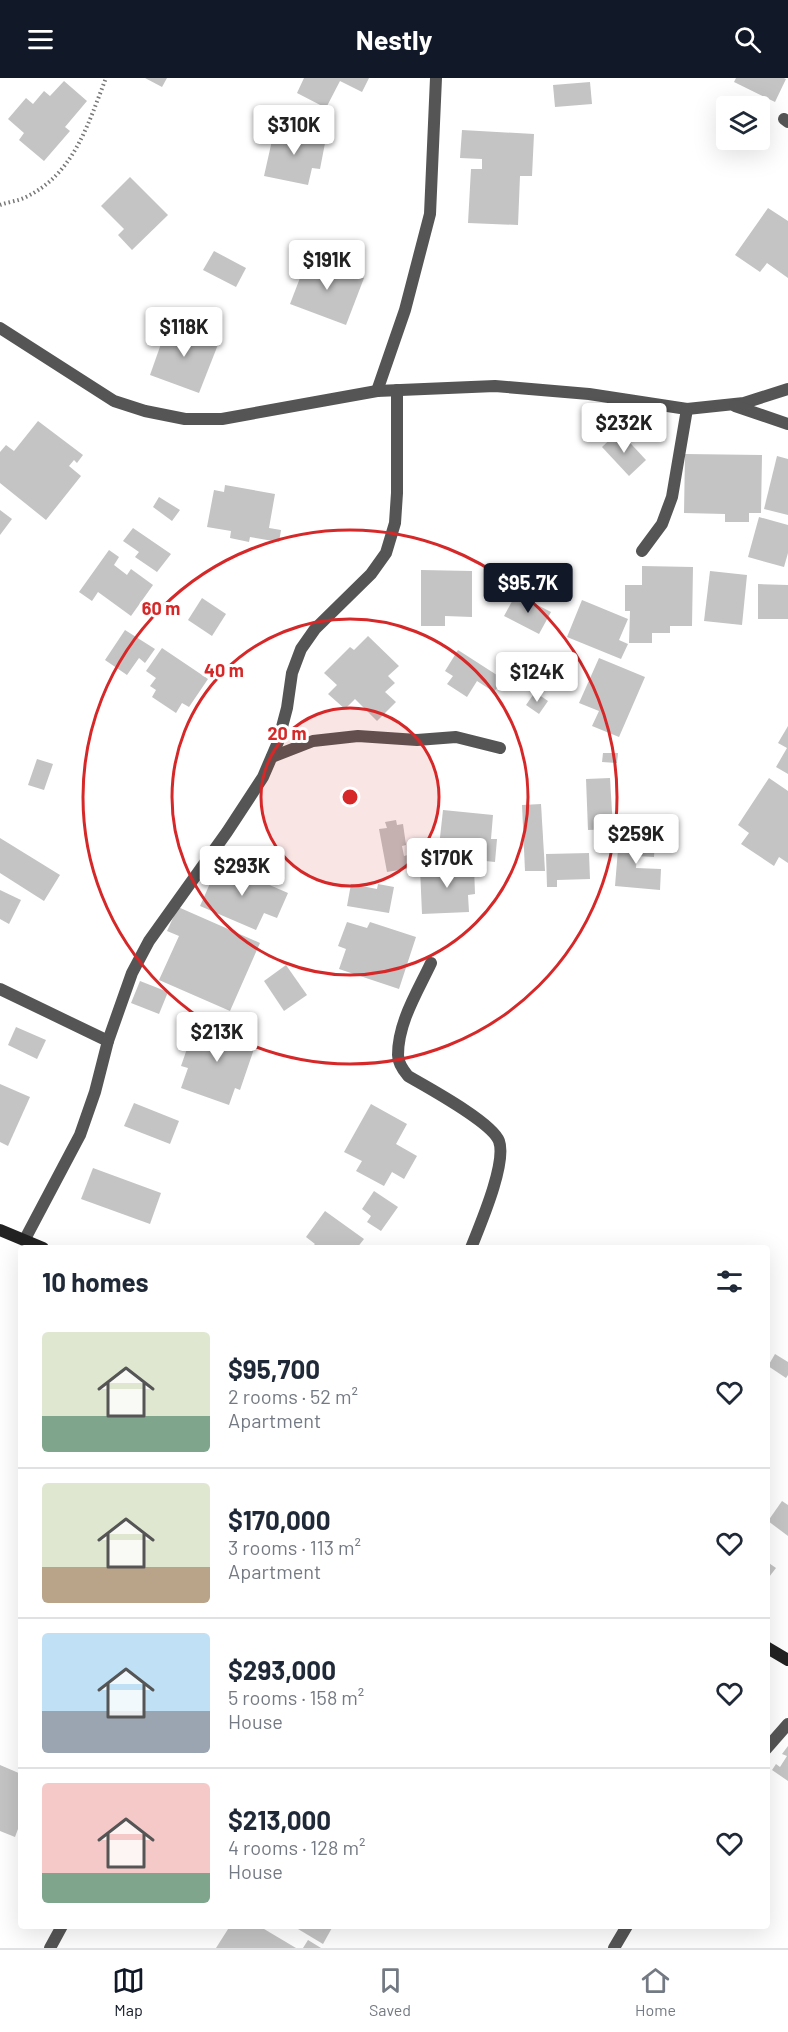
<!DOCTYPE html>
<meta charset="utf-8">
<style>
body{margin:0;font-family:Barlow,sans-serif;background:#f6f6f7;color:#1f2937;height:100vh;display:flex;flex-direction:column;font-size:22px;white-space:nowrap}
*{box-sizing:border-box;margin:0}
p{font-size:20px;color:#747a83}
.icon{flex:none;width:33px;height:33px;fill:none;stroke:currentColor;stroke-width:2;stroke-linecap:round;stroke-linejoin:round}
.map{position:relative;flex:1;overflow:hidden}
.panel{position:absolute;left:18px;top:1167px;width:752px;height:684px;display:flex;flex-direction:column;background:#fff;border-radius:6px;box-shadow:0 6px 24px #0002}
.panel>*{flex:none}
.controls{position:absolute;left:716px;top:18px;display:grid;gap:12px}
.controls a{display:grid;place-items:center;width:54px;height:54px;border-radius:6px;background:#fff;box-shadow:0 6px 24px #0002;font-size:30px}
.price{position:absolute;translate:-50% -51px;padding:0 14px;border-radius:6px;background:#fff;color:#222;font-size:20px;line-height:39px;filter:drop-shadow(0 2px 3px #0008)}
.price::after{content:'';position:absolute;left:50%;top:36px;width:18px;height:14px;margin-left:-9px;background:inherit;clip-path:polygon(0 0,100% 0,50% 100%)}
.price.active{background:#111827;color:#fff}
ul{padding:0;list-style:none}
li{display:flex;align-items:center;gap:18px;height:150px;padding:0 24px}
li+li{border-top:2px solid #e0e1e3}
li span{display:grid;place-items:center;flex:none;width:168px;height:120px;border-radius:6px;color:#555}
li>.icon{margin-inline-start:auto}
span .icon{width:72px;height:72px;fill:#fffc;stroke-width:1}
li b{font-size:26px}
h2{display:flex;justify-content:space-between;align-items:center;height:72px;padding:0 24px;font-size:26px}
header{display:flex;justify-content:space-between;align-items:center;height:78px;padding:0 24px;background:#111827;color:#fff;font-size:27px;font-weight:700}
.tabs{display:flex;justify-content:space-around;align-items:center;height:84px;border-top:2px solid #e0e1e3;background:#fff;font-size:16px;color:#747a83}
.tabs a{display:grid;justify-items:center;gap:3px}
.tabs .active{color:#111827}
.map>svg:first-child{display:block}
.building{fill:#c4c4c4}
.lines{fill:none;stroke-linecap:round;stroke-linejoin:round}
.path{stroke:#777;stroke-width:4;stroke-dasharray:1.5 3;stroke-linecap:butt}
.street{stroke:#555;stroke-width:12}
.secondary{stroke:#222;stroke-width:12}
.ring{fill:none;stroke:#d62828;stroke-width:3}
.centre{fill:#d62828;stroke:#fff;stroke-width:3}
.ring-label{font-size:18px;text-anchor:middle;font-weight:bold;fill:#d62828;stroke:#fff;stroke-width:6;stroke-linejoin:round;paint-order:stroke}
</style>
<header><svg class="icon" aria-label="menu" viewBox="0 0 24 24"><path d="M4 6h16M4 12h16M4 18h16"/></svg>Nestly<svg class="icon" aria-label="search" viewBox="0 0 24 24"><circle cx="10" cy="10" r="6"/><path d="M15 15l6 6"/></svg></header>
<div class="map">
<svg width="788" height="1870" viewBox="0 0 788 1870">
<rect width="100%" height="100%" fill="#fff"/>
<g class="building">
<path d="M145 0H167L162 9Z"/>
<path d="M304 0H369L362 14 340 3 326 30 297 15Z"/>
<path d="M736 0H784L786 1 775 24 734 4Z"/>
<path d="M64 3 87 23 65 49 70 53 44 83 19 62 24 55 8 41 26 20 33 26 44 13 50 18Z"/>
<path d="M590 4 592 26 555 29 553 7Z"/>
<path d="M275 49 326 60 320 91 312 90 308 107 264 98Z"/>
<path d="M462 52 534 56 532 98H520L518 147 468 145 471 91H482V81L460 80Z"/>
<path d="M130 99 168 137 132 172 118 157 124 151 101 128Z"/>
<path d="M768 130 788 143V200L767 185 760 194 735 177Z"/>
<path d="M214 173 246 190 236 209 203 192Z"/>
<path d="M308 179 364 200 346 247 290 226Z"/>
<path d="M168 246 219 264 199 315 150 297Z"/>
<path d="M38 343 83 377 77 385 74 382 69 388 81 398 46 442 0 405V374L6 367 14 373Z"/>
<path d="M619 353 646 382 629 398 602 369Z"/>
<path d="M685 376 762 377 761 435H749V444H725V436L684 435Z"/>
<path d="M777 378 788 381V437L764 431Z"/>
<path d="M225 407 275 416 269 450 281 452 279 464 250 459 249 464 230 460 231 453 207 449 214 412 224 414Z"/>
<path d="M159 419 180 432 172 443 153 429Z"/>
<path d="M0 432 12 441 0 457Z"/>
<path d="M759 439 788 447V475L784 489 748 479Z"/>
<path d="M133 450 171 476 157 494 135 479 139 474 123 463Z"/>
<path d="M109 472 119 479 114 487 127 497 131 491 153 507 131 538 98 514 92 523 79 514Z"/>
<path d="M642 488 693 489 692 548H670V555H652V565H629L630 533H625V507H642Z"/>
<path d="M421 492 472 493V539L445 538V548H421Z"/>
<path d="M710 493 747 497 742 547 704 543Z"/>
<path d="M758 506 788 507V541H758Z"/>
<path d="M516 516 551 534 539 556 504 538Z"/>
<path d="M202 520 226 536 212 558 188 542Z"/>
<path d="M582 522 628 541 619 562 628 566 621 581 567 559Z"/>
<path d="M125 552 155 571 145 585 139 580 127 597 105 582Z"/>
<path d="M368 558 399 588 388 598 395 605 385 614 396 624 377 643 355 621 345 631 328 616 337 607 324 595 350 569 354 572Z"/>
<path d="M162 570 208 601 189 629 182 625 176 635 152 619 156 612 150 608 156 600 146 593Z"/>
<path d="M458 572 503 601 494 614 477 603 467 619 447 606 453 598 445 593Z"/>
<path d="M599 580 645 599 619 659 592 648 599 633 579 625Z"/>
<path d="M535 614 548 623 539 636 526 627Z"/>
<path d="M788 648V696L776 689 787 670 778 665Z"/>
<path d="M603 675H618L617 685 602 684Z"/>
<path d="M37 681 53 686 44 712 28 707Z"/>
<path d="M610 700 613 751 588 752 586 701Z"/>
<path d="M769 700 788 713V785L779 779 774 788 741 766 749 755 738 747Z"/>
<path d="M541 726 545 793H525L522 727Z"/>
<path d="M443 732 493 737 491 761H497L495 784 438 778Z"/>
<path d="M396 742 397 747 403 746 406 767 402 768 404 778 408 777 411 790 387 794 379 751 387 750 385 744Z"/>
<path d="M619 759 655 762 654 779 637 778 636 790 661 791 660 812 615 808Z"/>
<path d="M0 760 60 797 44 823 0 795Z"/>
<path d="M589 775 590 801 557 802V809H547L546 776Z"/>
<path d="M219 785 288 815 277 840 264 835 256 852 200 828Z"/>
<path d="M474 788 475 816 468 817 469 834 422 836 420 790Z"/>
<path d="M351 806 377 811 378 806 394 809 389 835 347 828Z"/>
<path d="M0 812 21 822 9 846 0 841Z"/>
<path d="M178 829 260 865 230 933 159 902 179 858 167 853Z"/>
<path d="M347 844 367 850 370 844 416 859 399 911 339 891 346 871 338 868Z"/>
<path d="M286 887 307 917 284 933 264 903Z"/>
<path d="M140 903 168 914 159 936 131 925Z"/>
<path d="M202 945 225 953 227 948 254 958 250 967 255 968 240 1012 235 1010 229 1027 181 1010 188 990 181 988 190 962 196 964Z"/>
<path d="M16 949 46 962 37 981 8 967Z"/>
<path d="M0 1006 30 1019 8 1068 0 1064Z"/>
<path d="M134 1025 179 1043 170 1066 124 1048Z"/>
<path d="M371 1026 407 1046 396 1066 417 1078 404 1101 392 1094 384 1108 356 1093 362 1083 344 1074Z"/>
<path d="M93 1090 161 1115 150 1146 81 1121Z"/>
<path d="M374 1113 398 1129 381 1153 367 1144 371 1138 362 1131Z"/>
<path d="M325 1133 364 1161 357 1170H311L315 1166 306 1159Z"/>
<path d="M775 1276 788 1284V1297L786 1300 768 1288Z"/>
<path d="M782 1423 788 1427V1458L768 1443Z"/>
<path d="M766 1483 776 1490 766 1503Z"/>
<path d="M788 1668V1703L772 1692 776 1686 780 1689 787 1678 782 1676Z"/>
<path d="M0 1687 21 1696V1743L15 1759 0 1753Z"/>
<path d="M230 1848H259L296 1870H216Z"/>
<path d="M293 1848H333L323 1866Z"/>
<path d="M308 1862 321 1870H303Z"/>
</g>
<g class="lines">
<path class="path" d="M0 127C8 124 18 123 26 119 74 96 88 46 106 0"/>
<g class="street">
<path d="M784 41 788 44"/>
<path d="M0 250 114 323 145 333 185 341H222L377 313 495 308 589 316 687 331 744 325 788 311"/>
<path d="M377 313 405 232 430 136 436 0"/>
<path d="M735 328 788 346"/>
<path d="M642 473 662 446 672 419 687 331"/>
<path d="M272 679 313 663 358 658 417 662 456 659 500 670"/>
<path d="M431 885C418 913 398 944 398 977 398 985 403 992 408 998 427 1009 492 1044 499 1063 507 1085 480 1147 471 1170"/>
<path d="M0 911 108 963"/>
<path d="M25 1161 80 1057 95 1014 108 963 132 895 149 863 227 754 263 699 278 664 287 630 292 595 301 571 315 551 371 496 386 475 395 445 397 415V312"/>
<path d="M766 1671 788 1646"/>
<path d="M50 1870 62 1848"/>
<path d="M614 1870 627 1848"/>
</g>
<g class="secondary">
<path d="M0 1152 43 1170"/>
<path d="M766 1569 788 1582"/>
</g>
</g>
<circle cx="350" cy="719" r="89" fill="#d62828" fill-opacity=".12"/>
<g class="ring">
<circle cx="350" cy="719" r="89"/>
<circle cx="350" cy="719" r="178"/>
<circle cx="350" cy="719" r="267"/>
</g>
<circle cx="350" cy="719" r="9" class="centre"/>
<g class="ring-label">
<text x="161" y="537">60 m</text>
<text x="224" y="599">40 m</text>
<text x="287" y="662">20 m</text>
</g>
</svg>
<div class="controls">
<a><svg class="icon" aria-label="layers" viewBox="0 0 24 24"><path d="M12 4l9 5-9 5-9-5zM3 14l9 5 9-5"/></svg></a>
</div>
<b class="price" style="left:294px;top:78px">$310K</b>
<b class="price" style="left:327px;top:213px">$191K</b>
<b class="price" style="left:184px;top:280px">$118K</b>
<b class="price" style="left:624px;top:376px">$232K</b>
<b class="price active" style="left:528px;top:536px">$95.7K</b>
<b class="price" style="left:537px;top:625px">$124K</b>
<b class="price" style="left:636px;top:787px">$259K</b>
<b class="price" style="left:447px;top:811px">$170K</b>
<b class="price" style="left:242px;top:819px">$293K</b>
<b class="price" style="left:217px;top:985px">$213K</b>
<section class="panel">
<h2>10 homes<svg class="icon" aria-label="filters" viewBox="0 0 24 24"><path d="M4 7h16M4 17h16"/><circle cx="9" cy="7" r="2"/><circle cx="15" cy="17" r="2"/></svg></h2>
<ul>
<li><span style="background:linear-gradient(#dfe7d0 70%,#7fa58c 0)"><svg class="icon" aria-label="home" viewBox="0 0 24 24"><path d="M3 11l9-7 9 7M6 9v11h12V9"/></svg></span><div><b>$95,700</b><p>2 rooms · 52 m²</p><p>Apartment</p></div><svg class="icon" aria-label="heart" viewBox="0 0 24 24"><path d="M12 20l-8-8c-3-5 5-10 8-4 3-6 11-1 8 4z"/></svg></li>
<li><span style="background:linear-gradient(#dfe7d0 70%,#b9a48a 0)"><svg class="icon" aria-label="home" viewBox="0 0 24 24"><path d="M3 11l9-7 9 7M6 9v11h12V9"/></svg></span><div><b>$170,000</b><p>3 rooms · 113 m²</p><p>Apartment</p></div><svg class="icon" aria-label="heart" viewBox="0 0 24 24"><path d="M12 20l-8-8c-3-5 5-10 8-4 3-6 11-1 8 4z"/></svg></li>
<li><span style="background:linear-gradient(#bfe0f5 65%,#9aa5b1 0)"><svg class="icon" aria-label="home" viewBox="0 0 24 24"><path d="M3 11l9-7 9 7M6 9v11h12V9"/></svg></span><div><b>$293,000</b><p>5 rooms · 158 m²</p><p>House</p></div><svg class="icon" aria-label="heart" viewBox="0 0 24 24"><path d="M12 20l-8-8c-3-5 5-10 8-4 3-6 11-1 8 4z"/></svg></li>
<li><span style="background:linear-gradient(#f6c9c9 75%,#7fa58c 0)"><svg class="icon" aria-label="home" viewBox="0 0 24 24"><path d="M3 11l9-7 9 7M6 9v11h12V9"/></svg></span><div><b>$213,000</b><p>4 rooms · 128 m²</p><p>House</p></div><svg class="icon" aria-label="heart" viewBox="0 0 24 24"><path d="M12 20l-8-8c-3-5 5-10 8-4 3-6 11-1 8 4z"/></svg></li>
</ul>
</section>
</div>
<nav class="tabs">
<a class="active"><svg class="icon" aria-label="map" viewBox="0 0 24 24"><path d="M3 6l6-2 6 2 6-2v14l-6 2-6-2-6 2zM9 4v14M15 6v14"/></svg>Map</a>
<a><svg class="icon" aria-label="saved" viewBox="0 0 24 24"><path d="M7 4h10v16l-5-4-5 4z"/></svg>Saved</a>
<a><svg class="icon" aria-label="home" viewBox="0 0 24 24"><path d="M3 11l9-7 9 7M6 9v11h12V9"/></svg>Home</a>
</nav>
